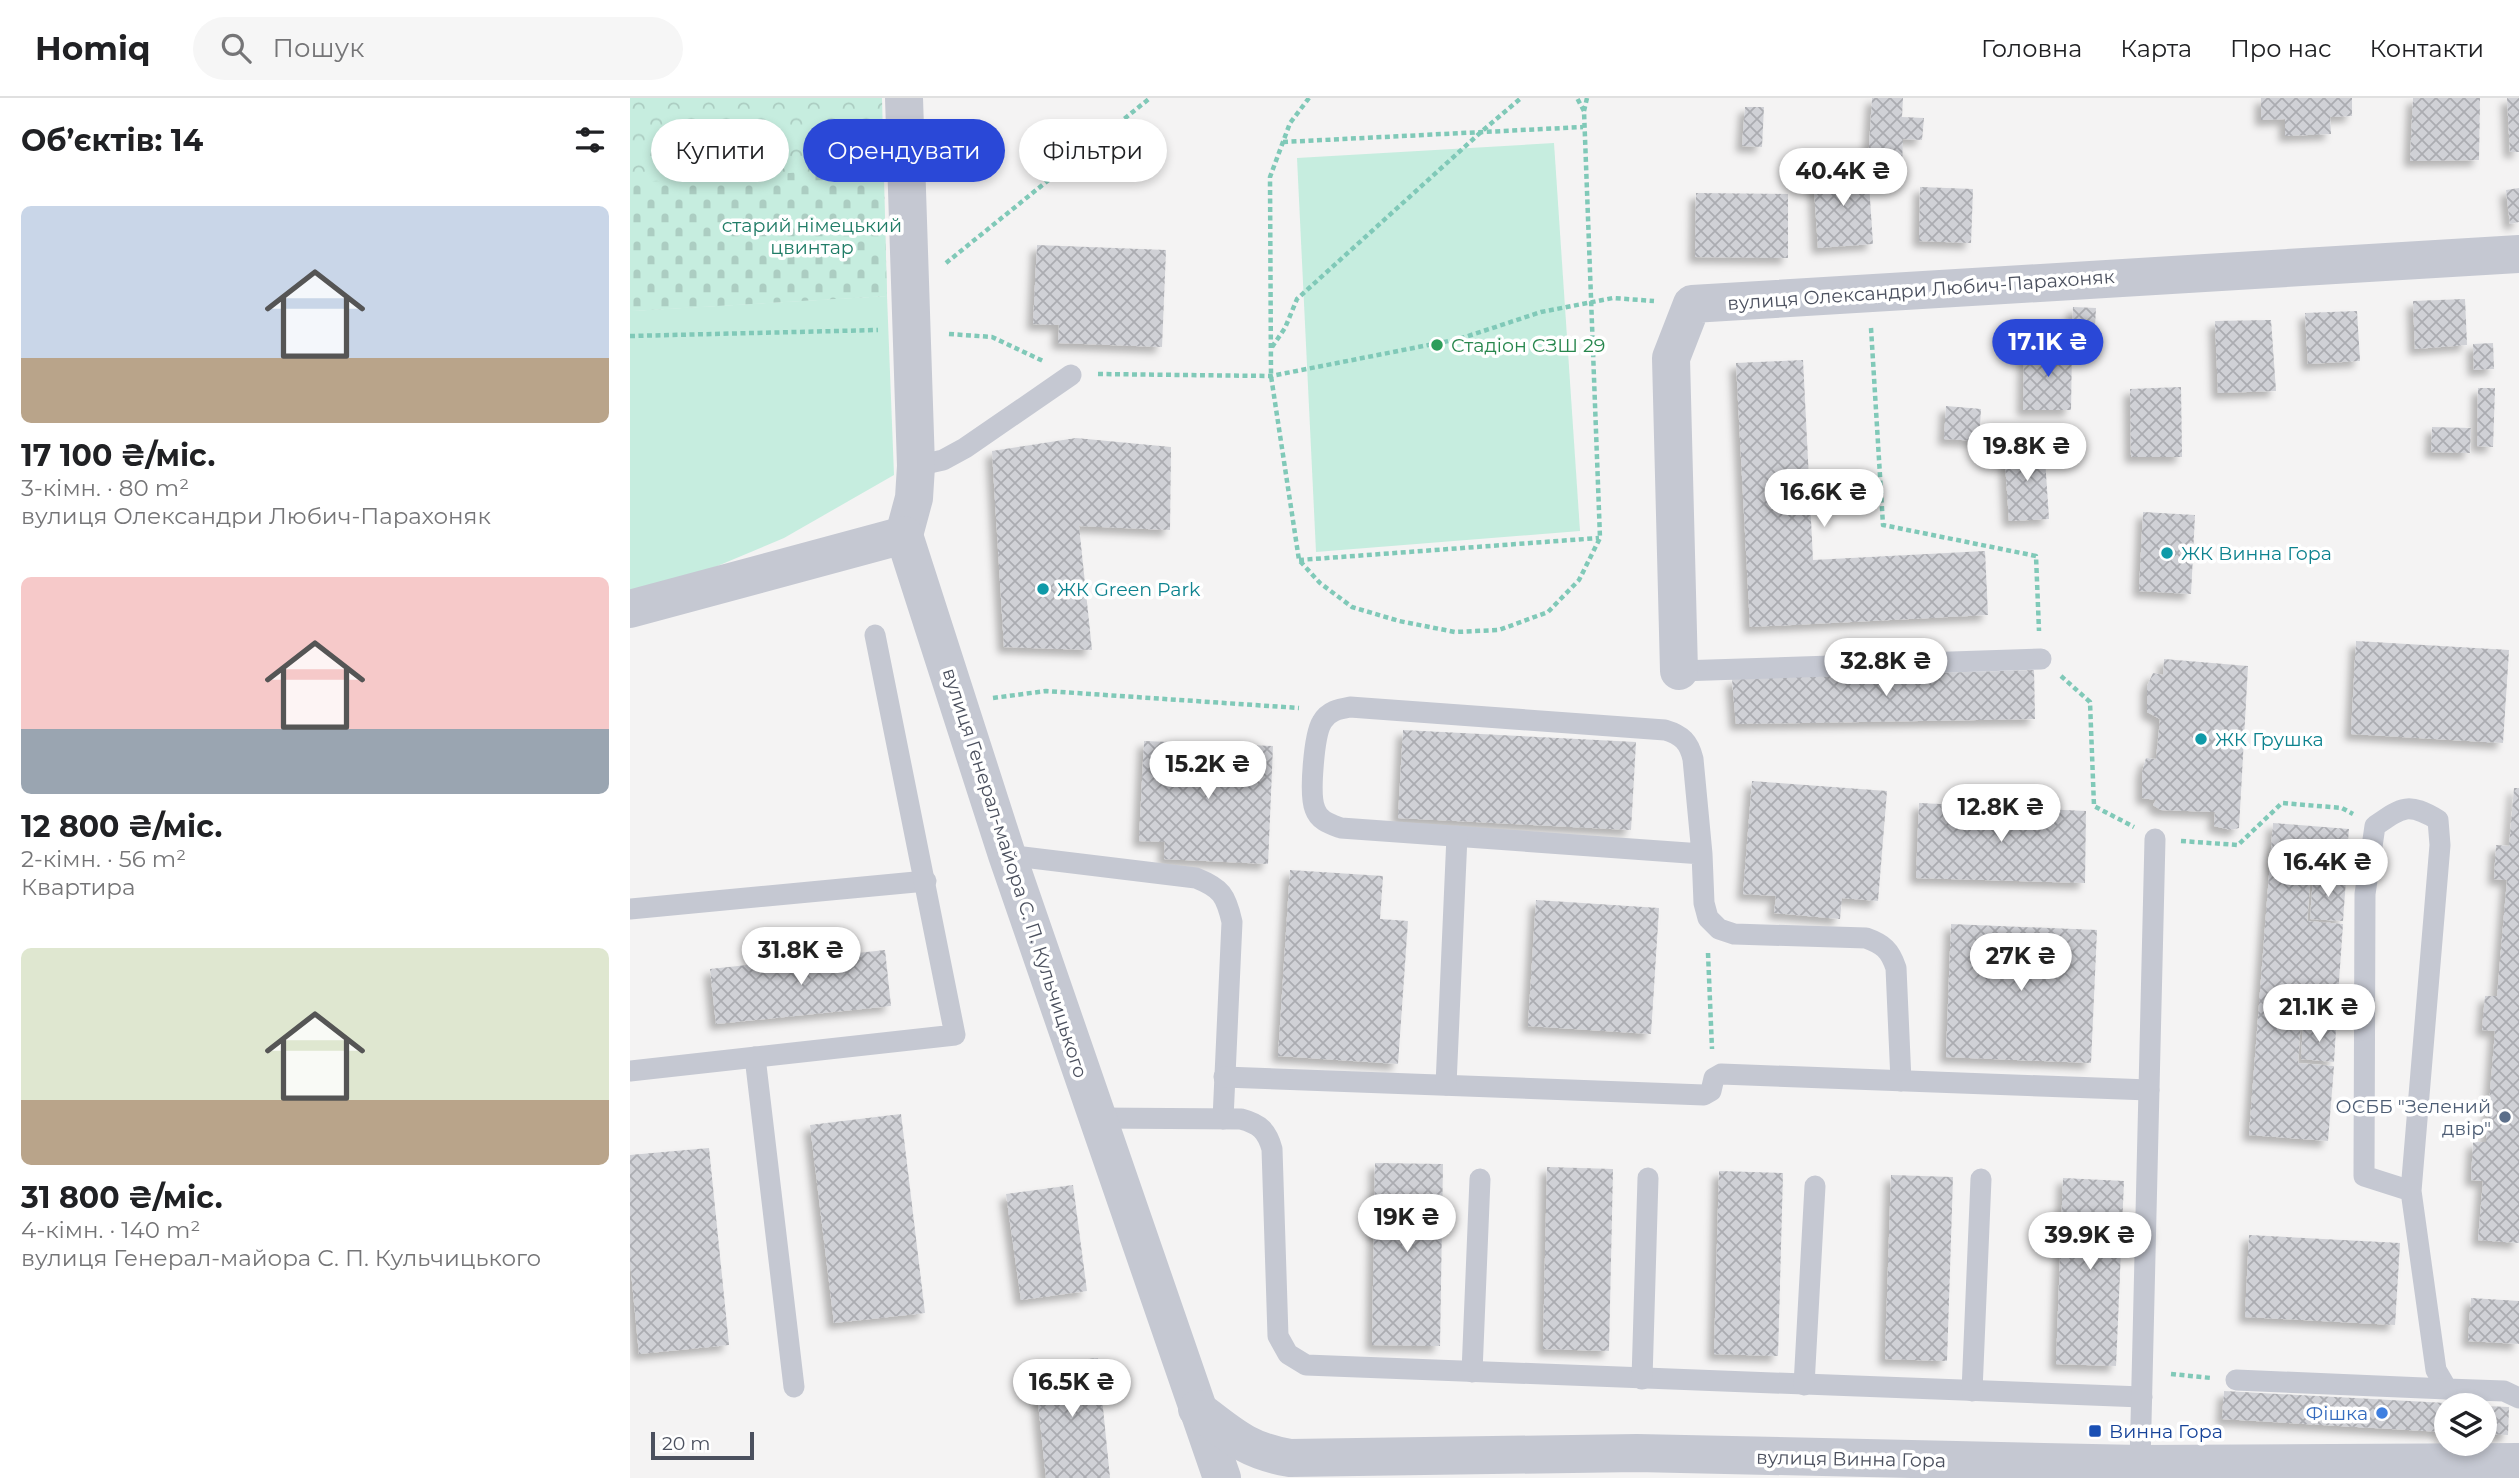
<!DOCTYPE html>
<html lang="uk">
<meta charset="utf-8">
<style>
body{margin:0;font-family:Montserrat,sans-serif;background:#f6f6f6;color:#202124;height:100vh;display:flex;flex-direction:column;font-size:26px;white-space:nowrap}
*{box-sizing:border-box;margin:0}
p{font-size:23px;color:#757577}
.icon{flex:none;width:38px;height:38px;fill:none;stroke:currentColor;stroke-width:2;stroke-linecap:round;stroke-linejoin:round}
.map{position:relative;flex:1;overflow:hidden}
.details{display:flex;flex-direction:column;background:#fff;width:630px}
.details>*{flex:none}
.top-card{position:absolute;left:21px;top:21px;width:665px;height:63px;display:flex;gap:14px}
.buttons{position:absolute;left:1804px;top:1295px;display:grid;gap:14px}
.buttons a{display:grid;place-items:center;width:63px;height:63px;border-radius:50%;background:#fff;box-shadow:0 4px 10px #0003;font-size:35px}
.scale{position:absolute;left:21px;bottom:18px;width:103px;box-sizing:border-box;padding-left:7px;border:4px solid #4b505e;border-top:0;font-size:19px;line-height:24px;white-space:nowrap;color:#4b505e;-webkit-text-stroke:5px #fff;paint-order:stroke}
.price{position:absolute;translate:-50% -60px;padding:0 16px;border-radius:24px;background:#fff;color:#222;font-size:23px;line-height:46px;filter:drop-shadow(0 2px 4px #0008)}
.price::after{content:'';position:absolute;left:50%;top:42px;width:21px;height:16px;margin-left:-10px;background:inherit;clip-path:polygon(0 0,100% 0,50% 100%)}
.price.selected{background:#2a48d7;color:#fff}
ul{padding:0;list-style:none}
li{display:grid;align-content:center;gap:14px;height:371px;padding:0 21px}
li span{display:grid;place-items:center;height:217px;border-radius:10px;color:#555}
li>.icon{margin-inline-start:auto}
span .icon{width:126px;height:126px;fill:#fffc;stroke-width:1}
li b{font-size:30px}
h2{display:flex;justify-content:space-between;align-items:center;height:84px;padding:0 21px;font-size:30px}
.tag{padding:0 24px;border-radius:32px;background:#fff;box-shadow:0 4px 10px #0003;font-size:24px;line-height:63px}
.tag.selected{background:#2a48d7;color:#fff}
header{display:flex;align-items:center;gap:42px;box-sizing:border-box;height:98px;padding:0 35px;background:#fff;border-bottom:2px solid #e0e0e0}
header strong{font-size:33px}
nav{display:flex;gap:38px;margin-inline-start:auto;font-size:24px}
.search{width:490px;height:63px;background:#f6f6f6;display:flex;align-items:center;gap:18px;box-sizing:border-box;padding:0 24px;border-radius:38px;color:#757577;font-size:26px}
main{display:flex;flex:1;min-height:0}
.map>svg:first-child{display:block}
.green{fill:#c6eddf}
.forest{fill:url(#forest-crowns)}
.cemetery{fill:url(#cemetery-stones)}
.building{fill:url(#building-cross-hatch);filter:url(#shadow)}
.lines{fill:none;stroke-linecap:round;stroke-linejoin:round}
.path{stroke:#80c9b8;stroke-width:4.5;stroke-dasharray:5 3.5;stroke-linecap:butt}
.lane{stroke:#c5c8d2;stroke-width:21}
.street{stroke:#c5c8d2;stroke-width:38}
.leisure-dot{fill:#2e9e5b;stroke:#fff;stroke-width:2.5}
.culture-dot{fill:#0f9aa8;stroke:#fff;stroke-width:2.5}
.service-dot{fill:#5c6f8a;stroke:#fff;stroke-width:2.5}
.shop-dot{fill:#3f7fe0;stroke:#fff;stroke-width:2.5}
.transit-dot{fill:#1a4fb4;stroke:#fff;stroke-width:2.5}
.labels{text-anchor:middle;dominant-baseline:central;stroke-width:7;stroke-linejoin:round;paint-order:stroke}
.park-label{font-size:19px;fill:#207c66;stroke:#fff}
.street-label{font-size:19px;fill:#4b505e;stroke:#fff}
.leisure-label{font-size:19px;fill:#27864d;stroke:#fff;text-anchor:start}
.culture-label{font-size:19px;fill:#0d838f;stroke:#fff;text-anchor:start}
.service-label{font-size:19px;fill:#4e5e75;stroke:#fff;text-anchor:end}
.shop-label{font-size:19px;fill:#366cbe;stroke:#fff;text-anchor:end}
.transit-label{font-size:19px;fill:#164399;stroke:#fff;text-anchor:start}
</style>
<header>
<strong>Homiq</strong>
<div class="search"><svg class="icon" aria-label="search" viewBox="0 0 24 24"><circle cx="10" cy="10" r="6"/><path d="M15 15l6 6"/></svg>Пошук</div>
<nav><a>Головна</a><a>Карта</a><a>Про нас</a><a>Контакти</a></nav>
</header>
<main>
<section class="details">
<h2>Об’єктів: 14<svg class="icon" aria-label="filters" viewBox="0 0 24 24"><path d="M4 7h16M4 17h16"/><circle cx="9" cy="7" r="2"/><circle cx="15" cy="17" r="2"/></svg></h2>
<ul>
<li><span style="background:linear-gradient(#c9d6e8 70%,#b9a48a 0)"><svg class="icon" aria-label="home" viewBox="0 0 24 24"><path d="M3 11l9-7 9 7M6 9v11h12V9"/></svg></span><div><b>17 100 ₴/міс.</b><p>3-кімн. · 80 m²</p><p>вулиця Олександри Любич-Парахоняк</p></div></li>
<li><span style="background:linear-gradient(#f6c9c9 70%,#9aa5b1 0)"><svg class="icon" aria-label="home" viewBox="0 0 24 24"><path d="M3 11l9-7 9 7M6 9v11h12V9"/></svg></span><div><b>12 800 ₴/міс.</b><p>2-кімн. · 56 m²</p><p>Квартира</p></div></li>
<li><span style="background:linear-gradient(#dfe7d0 70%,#b9a48a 0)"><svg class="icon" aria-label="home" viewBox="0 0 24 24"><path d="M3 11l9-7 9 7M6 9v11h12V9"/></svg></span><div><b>31 800 ₴/міс.</b><p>4-кімн. · 140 m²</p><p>вулиця Генерал-майора С. П. Кульчицького</p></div></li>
</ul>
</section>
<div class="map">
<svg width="1889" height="1380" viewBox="0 0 1889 1380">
<defs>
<pattern id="forest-crowns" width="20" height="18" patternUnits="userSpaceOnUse" patternTransform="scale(1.75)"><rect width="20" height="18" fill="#c6eddf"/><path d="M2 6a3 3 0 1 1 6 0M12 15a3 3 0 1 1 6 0" fill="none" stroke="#accdc2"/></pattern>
<pattern id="cemetery-stones" width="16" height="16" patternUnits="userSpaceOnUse" patternTransform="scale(1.75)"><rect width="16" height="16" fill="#c6eddf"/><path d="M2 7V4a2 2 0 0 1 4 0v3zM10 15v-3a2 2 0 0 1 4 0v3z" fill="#accdc2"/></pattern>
<pattern id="building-cross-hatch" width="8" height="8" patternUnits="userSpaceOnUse" patternTransform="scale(1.75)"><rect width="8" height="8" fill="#d0d1d6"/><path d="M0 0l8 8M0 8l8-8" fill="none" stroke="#abacb1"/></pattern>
<filter id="shadow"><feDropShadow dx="-6" dy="6" stdDeviation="3.5" flood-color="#0004"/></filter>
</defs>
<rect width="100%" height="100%" fill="#f4f3f3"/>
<g class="green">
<path d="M924 45 950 433 686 454 667 60Z"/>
<path d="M257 198 264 377 154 440 30 492 0 498V213Z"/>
</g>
<path class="forest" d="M0 0H252L257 198 0 213Z"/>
<path class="cemetery" d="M253 69 257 198 0 213V85Z"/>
<g class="building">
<path d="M1242 0H1273L1272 19 1294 20 1292 42 1273 41 1272 67 1238 65Z"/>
<path d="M1631 0H1722V18L1700 19 1701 36 1655 38V21L1631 22Z"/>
<path d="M1783 0H1850L1849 62 1780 63Z"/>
<path d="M1877 0H1889V54H1880Z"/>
<path d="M1115 9H1134L1132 49 1112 48Z"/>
<path d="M1238 71 1243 146 1188 150 1183 75Z"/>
<path d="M1290 89 1343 91 1341 145 1289 143Z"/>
<path d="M1889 90V124L1880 126 1876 92Z"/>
<path d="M1066 95 1158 96V160L1065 159Z"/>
<path d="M407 147 536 152 532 249 428 245 429 227 403 226Z"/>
<path d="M1835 201 1837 247 1785 251 1783 203Z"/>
<path d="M1443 209 1466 210 1464 247 1441 246Z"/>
<path d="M1727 213 1730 263 1678 266 1675 215Z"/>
<path d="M1641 222 1646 293 1588 295 1585 223Z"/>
<path d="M1863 245 1864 271 1844 272 1843 246Z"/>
<path d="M1442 250 1441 312H1393L1394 251Z"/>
<path d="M1173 262 1183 462 1355 453 1358 517 1120 529 1106 265Z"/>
<path d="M1551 289 1552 359H1501L1500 291Z"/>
<path d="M1848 290H1865L1863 349 1847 348Z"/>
<path d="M1316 308 1351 311 1349 343 1314 341Z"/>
<path d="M1802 329 1841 330 1840 355 1801 354Z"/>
<path d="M446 340 541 349 540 432 449 428 462 552 374 549 362 353Z"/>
<path d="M1414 346 1419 421 1379 423 1374 349Z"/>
<path d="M1513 414 1565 417 1561 496 1509 493Z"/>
<path d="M1726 543 1879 552 1873 645 1721 636Z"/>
<path d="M1534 561 1618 568 1609 730 1601 732 1584 728 1585 714 1531 712 1523 707 1526 702 1512 700V674L1516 660 1526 661 1530 621 1517 614V588L1523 575 1533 577Z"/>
<path d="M1404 572 1405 621 1106 626 1102 581Z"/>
<path d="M773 632 1006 644 1001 732 768 720Z"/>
<path d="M514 643 643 648 638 766 534 761 535 744 509 743Z"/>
<path d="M1122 683 1257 693 1248 803 1212 800 1210 821 1144 815 1146 798 1113 796Z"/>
<path d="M1884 690H1889V1145L1848 1142 1853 1083 1841 1082 1843 1044H1856L1865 933 1852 932 1855 898H1867L1877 782 1864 781 1866 747 1879 748Z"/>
<path d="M1289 705 1456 713 1455 785 1286 780Z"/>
<path d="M1643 725 1719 731 1715 778 1681 775 1677 823 1713 826 1706 926 1671 923 1668 965 1704 968 1698 1043 1619 1037Z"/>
<path d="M660 772 753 778 750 821 778 823 768 966 648 958Z"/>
<path d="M1683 779 1716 781 1713 823 1680 821Z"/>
<path d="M906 802 1029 810 1021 936 898 928Z"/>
<path d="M1321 826 1467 832 1461 965 1316 959Z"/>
<path d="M255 852 261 908 86 926 80 871Z"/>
<path d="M1673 927 1706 930 1704 964 1671 961Z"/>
<path d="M271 1016 295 1215 204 1225 180 1027Z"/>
<path d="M79 1050 99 1247 9 1256 0 1163V1057Z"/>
<path d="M745 1065 813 1066 810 1248 742 1247Z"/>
<path d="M917 1069 983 1071 979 1253 913 1251Z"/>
<path d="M1089 1073 1153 1075 1148 1258 1084 1256Z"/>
<path d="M1261 1077 1323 1079 1317 1263 1255 1261Z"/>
<path d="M1433 1080 1494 1083 1486 1268 1426 1266Z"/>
<path d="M443 1087 457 1193 391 1202 376 1096Z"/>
<path d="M1619 1137 1770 1145 1765 1227 1615 1219Z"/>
<path d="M1841 1200 1889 1203V1246L1838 1243Z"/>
<path d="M468 1260 480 1380H416L404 1266Z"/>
<path d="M1594 1293 1816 1305V1347H1813V1334L1592 1321Z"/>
<path d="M1855 1308 1879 1309 1878 1337 1855 1336Z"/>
</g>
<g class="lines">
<g class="path">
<path d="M679 0 660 25 640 79 641 278 669 462 690 485 722 509 769 523 825 534 869 532 918 514 949 482 970 440 954 13 947 0"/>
<path d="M954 13 957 0"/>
<path d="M653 44 953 29"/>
<path d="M316 165 520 0"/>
<path d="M1241 230 1253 427 1406 458 1409 533"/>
<path d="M319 236 362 239 413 263"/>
<path d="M0 238 248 232"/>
<path d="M642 249 655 230 667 201 851 34 891 0"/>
<path d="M468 276 641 278 829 241 911 214 983 200 1024 203"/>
<path d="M669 462 969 440"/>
<path d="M1431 578 1460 604 1464 708 1504 729"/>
<path d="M363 600 416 593 669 610"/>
<path d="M1551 743 1608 747 1652 705 1712 710 1723 716"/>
<path d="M1078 855 1082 951"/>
<path d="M1541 1276 1581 1280"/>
</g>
<g class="lane">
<path d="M286 368 313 362 335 350 441 277"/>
<path d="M1049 573 1411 561"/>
<path d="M1072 756 711 730C700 726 689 723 685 711 679 697 684 637 692 624 698 613 709 611 720 609L1035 632C1052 637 1059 644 1063 661L1072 756 1074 805 1078 820 1089 831 1104 836 1236 840C1253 846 1260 852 1266 870L1271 983"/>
<path d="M377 757 566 780C591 790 596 797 602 824L593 1021"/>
<path d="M0 811 296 783"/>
<path d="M125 959 164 1289"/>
<path d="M0 973 325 937 245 537"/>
<path d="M594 979 1074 997 1081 993 1084 980 1091 976 1519 992"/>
<path d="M816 987 827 738"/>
<path d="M467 1020 611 1021C630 1026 637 1033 642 1051L648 1238 658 1256 676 1267 1512 1299"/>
<path d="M1781 1093 1734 1078 1735 796 1745 728C1772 709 1778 704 1808 722L1810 747 1781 1093 1806 1272 1817 1291 1874 1293 1889 1300"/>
<path d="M842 1274 850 1081"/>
<path d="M1012 1281 1018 1080"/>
<path d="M1606 1282 1817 1291"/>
<path d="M1174 1287 1185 1088"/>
<path d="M1342 1293 1351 1081"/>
<path d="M1510 1366 1525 741"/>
</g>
<g class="street">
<path d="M274 437 284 400 286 368 274 0"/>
<path d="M0 511 274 437 377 757 592 1380"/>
<path d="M1049 573 1041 260 1062 206 1889 156"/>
<path d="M567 1311C601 1337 617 1353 660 1360L1007 1355 1510 1366 1889 1364"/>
</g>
</g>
<circle class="leisure-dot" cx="807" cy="247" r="7"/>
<g class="culture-dot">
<circle cx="1537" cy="455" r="7"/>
<circle cx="413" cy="491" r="7"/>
<circle cx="1571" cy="641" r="7"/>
</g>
<circle class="service-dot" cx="1875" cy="1019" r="7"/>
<circle class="shop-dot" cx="1752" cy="1315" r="7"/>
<rect class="transit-dot" x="1458" y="1326" width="14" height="14" rx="3.5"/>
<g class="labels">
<g class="park-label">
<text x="182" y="127">старий німецький<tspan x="182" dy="22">цвинтар</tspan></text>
</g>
<g class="street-label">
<text transform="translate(1291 192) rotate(-4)">вулиця Олександри Любич-Парахоняк</text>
<text transform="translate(385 775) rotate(72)">вулиця Генерал-майора С. П. Кульчицького</text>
<text transform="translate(1221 1361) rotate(1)">вулиця Винна Гора</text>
</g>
<g class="leisure-label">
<text x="821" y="247">Стадіон СЗШ 29</text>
</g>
<g class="culture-label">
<text x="1551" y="455">ЖК Винна Гора</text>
<text x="427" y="491">ЖК Green Park</text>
<text x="1585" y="641">ЖК Грушка</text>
</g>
<g class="service-label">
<text x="1861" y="1008">ОСББ "Зелений<tspan x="1861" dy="22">двір"</tspan></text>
</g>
<g class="shop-label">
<text x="1738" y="1315">Фішка</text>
</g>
<g class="transit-label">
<text x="1479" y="1333">Винна Гора</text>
</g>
</g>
</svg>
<div class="buttons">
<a><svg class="icon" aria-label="layers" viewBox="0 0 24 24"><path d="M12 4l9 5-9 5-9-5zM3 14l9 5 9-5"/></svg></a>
</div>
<div class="scale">20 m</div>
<b class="price" style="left:1213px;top:110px">40.4K ₴</b>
<b class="price selected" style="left:1418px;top:281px">17.1K ₴</b>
<b class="price" style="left:1397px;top:385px">19.8K ₴</b>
<b class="price" style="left:1194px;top:431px">16.6K ₴</b>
<b class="price" style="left:1256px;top:600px">32.8K ₴</b>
<b class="price" style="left:578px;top:703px">15.2K ₴</b>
<b class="price" style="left:1371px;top:746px">12.8K ₴</b>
<b class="price" style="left:1698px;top:801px">16.4K ₴</b>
<b class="price" style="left:171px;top:889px">31.8K ₴</b>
<b class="price" style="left:1391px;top:895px">27K ₴</b>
<b class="price" style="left:1689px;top:946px">21.1K ₴</b>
<b class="price" style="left:777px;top:1156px">19K ₴</b>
<b class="price" style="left:1460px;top:1174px">39.9K ₴</b>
<b class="price" style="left:442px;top:1321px">16.5K ₴</b>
<div class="top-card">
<a class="tag">Купити</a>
<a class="tag selected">Орендувати</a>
<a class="tag">Фільтри</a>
</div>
</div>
</main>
